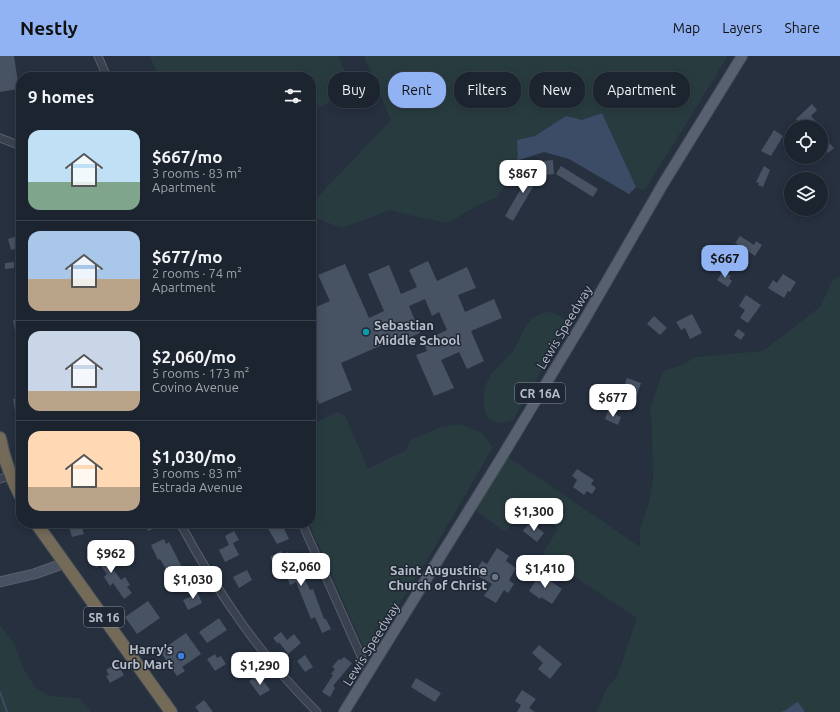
<!DOCTYPE html>
<meta charset="utf-8">
<style>
body{margin:0;font-family:Ubuntu,sans-serif;background:#29303b;color:#f1f3f6;height:100vh;display:flex;flex-direction:column;font-size:15px;white-space:nowrap}
*{box-sizing:border-box;margin:0}
p{font-size:13px;color:#a0a4aa}
.icon{flex:none;width:22px;height:22px;fill:none;stroke:currentColor;stroke-width:2;stroke-linecap:round;stroke-linejoin:round}
.map{position:relative;flex:1;overflow:hidden}
.drawer{position:absolute;left:16px;top:16px;width:300px;height:456px;display:flex;flex-direction:column;background:#1c242f;border-radius:16px;box-shadow:0 2px 10px #0003,0 0 0 1px #3a414b}
.drawer>*{flex:none}
.banner{position:absolute;left:328px;top:16px;width:380px;height:36px;display:flex;gap:8px}
.controls{position:absolute;left:784px;top:64px;display:grid;gap:8px}
.controls a{display:grid;place-items:center;width:44px;height:44px;border-radius:50%;background:#1c242f;box-shadow:0 2px 10px #0003,0 0 0 1px #3a414b;font-size:20px}
.price{position:absolute;translate:-50% -34px;padding:0 9px;border-radius:8px;background:#fff;color:#222;font-size:13px;line-height:26px;filter:drop-shadow(0 1px 2px #0008)}
.price::after{content:'';position:absolute;left:50%;top:24px;width:12px;height:9px;margin-left:-6px;background:inherit;clip-path:polygon(0 0,100% 0,50% 100%)}
.price.current{background:#91b3f4;color:#111}
ul{padding:0;list-style:none}
li{display:flex;align-items:center;gap:12px;height:100px;padding:0 12px}
li+li{border-top:1px solid #3a414b}
li span{display:grid;place-items:center;flex:none;width:112px;height:80px;border-radius:12px;color:#555}
li>.icon{margin-inline-start:auto}
span .icon{width:48px;height:48px;fill:#fffc;stroke-width:1}
li b{font-size:17px}
h2{display:flex;justify-content:space-between;align-items:center;height:48px;padding:0 12px;font-size:17px}
.tag{padding:0 14px;border-radius:16px;background:#1c242f;box-shadow:0 2px 10px #0003,0 0 0 1px #3a414b;font-size:14px;line-height:36px}
.tag.current{background:#91b3f4;color:#111}
header{display:flex;align-items:center;gap:24px;box-sizing:border-box;height:56px;padding:0 20px;background:#91b3f4;color:#111}
header strong{font-size:19px}
nav{display:flex;gap:22px;margin-inline-start:auto;font-size:14px}
.map>svg:first-child{display:block}
.green{fill:#283c40}
.water{fill:#3c4c67}
.lines{fill:none;stroke-linecap:round;stroke-linejoin:round}
.stream{stroke:#3c4c67;stroke-width:2}
.building{fill:#475263}
.street-casing{stroke:#58606c;stroke-width:9}
.secondary-casing{stroke:#58606c;stroke-width:11}
.primary-casing{stroke:#444b58;stroke-width:12}
.highway-casing{stroke:#454d59;stroke-width:14}
.street{stroke:#3a424f;stroke-width:7}
.secondary{stroke:#485162;stroke-width:9}
.primary{stroke:#58616f;stroke-width:10}
.highway{stroke:#746a58;stroke-width:12}
.culture-dot{fill:#0f9aa8;stroke:#1f2734;stroke-width:1.5}
.worship-dot{fill:#6b7280;stroke:#1f2734;stroke-width:1.5}
.shop-dot{fill:#3f7fe0;stroke:#1f2734;stroke-width:1.5}
.labels{text-anchor:middle;dominant-baseline:central;stroke-width:3;stroke-linejoin:round;paint-order:stroke}
.shield{fill:#1f2734;stroke:#89909c;stroke-width:1}
.shield-label{font-size:12px;font-weight:bold;fill:#b7bdc9}
.poi-label{font-size:13px;font-weight:bold;fill:#b7bdc9;stroke:#1f2734;text-anchor:end}
.street-label{font-size:13px;fill:#b7bdc9;stroke:#1f2734}
</style>
<header>
<strong>Nestly</strong>
<nav><a>Map</a><a>Layers</a><a>Share</a></nav>
</header>
<div class="map">
<svg width="840" height="656" viewBox="0 0 840 656">
<rect width="100%" height="100%" fill="#26303f"/>
<g class="green">
<path d="M150 0H338L354 35 311 55V21H159Z"/>
<path d="M364 0H728L644 135 636 131 602 57 582 64 566 60 535 80 518 84V100L511 120 497 141 476 150 448 167 413 160 390 154 342 172 315 162 311 152V148L391 64Z"/>
<path d="M840 220V656H804V654L798 646 790 653 780 656H597L606 633 618 619 637 562 542 499 558 473 524 447 506 476 474 454 507 400 640 491V473L649 447 653 425 652 369 650 353 663 315 679 310 697 301 763 295 821 250 831 227 837 221Z"/>
<path d="M547 256C557 257 562 260 568 268L513 364C507 365 501 368 495 366 480 361 482 335 488 324 493 313 504 306 512 296 524 280 522 261 547 256Z"/>
<path d="M337 356 345 360 368 413 406 394 411 384 438 372 460 368 482 377 493 391 432 496 367 599 309 467H311V369Z"/>
<path d="M0 569 14 587 24 614 35 631 49 640 79 642 91 656H0Z"/>
</g>
<g class="water">
<path d="M602 57 636 131 629 138 569 103 544 96 516 105 518 100 517 84 535 80 566 60 582 64Z"/>
<path d="M798 646 804 654V656H780C790 654 791 648 798 646Z"/>
</g>
<g class="lines">
<path class="stream" d="M0 636 7 656"/>
</g>
<g class="building">
<path d="M0 0H14L19 33 0 36Z"/>
<path d="M812 48 817 54 811 60 821 71H804L796 63Z"/>
<path d="M774 74 783 80 771 100 761 95Z"/>
<path d="M821 78 834 92 828 97 821 89Z"/>
<path d="M553 104 554 118 545 119 544 105Z"/>
<path d="M561 110 598 133 593 141 556 118Z"/>
<path d="M764 110 770 114 763 131 758 129 759 127 756 126Z"/>
<path d="M533 112 541 117 513 165 505 160Z"/>
<path d="M17 180 21 191 11 194 8 183Z"/>
<path d="M740 180 754 189 756 185 762 189 755 200 735 187Z"/>
<path d="M428 205 437 225 467 211 476 232 458 239 465 256 494 243 502 262 471 275 484 305 467 313 459 296 441 304 454 332 434 340 416 299 427 295 423 285 447 274 439 256 432 260 425 243 409 250 420 277 390 290 389 286 341 307 352 334 319 348 311 328V253L330 245 318 219 345 208 369 262 384 255 368 218 389 209 401 238 417 231 409 214Z"/>
<path d="M14 206V212L5 213V207Z"/>
<path d="M723 215 731 220 729 222 732 225 728 231 717 224Z"/>
<path d="M783 218 796 226 790 236 788 235 784 242 768 232 773 224 777 227Z"/>
<path d="M746 239 761 249 748 267 740 262 745 254 739 250Z"/>
<path d="M692 258 702 277 690 283 685 272 681 274 676 266Z"/>
<path d="M654 260 667 272 660 279 647 268Z"/>
<path d="M21 263V293H18L13 264Z"/>
<path d="M738 273 745 278 741 284 734 279Z"/>
<path d="M627 322 641 327 636 342 622 337Z"/>
<path d="M21 342V355L15 356 13 343Z"/>
<path d="M608 355 621 361 618 369 605 363Z"/>
<path d="M577 413 594 424 591 428 596 432 592 438 587 435 584 439 573 431 577 424 572 420Z"/>
<path d="M530 466 544 477 537 486 523 475Z"/>
<path d="M145 467H165L148 475Z"/>
<path d="M276 467H280L282 471 283 470 289 483 277 488 267 471Z"/>
<path d="M81 468 84 478 72 481 69 471Z"/>
<path d="M234 475 239 484 233 487 239 499 225 506 219 494 229 489 225 480Z"/>
<path d="M164 483 166 488 169 486 182 511 169 518 160 503 158 504 151 489Z"/>
<path d="M497 492 509 500 506 505 516 512 509 524 514 528 508 537 504 534 496 547 484 540 492 528 474 518 482 505 487 508Z"/>
<path d="M99 494 121 524 125 521 130 529 127 531 132 537 124 543 113 527 110 530 104 521 107 518 100 509 96 512 88 502Z"/>
<path d="M281 495 283 498 288 496 296 513 299 511 310 534 313 533 324 563H326L331 573 322 577 315 561 311 563 296 526 290 529 284 514 278 517 270 501Z"/>
<path d="M247 514 252 524 239 532 233 521Z"/>
<path d="M540 518 562 533 552 548 541 541 540 543 529 535Z"/>
<path d="M196 533 202 547 188 554 183 544 192 540 190 535Z"/>
<path d="M148 545 160 562 137 578 125 561Z"/>
<path d="M219 562 227 574 207 587 199 576Z"/>
<path d="M281 576 287 584 294 578 301 587 288 598 279 586 278 588 273 582Z"/>
<path d="M186 577 201 598 182 611 185 615 177 620 160 595Z"/>
<path d="M539 589 562 608 550 623 538 613 543 607 532 597Z"/>
<path d="M215 598 217 602 221 600 226 608 215 615 207 603Z"/>
<path d="M305 599 313 611 305 616 297 605Z"/>
<path d="M344 601 352 607 333 630 335 632 330 641 322 636 333 619 331 618 335 613 332 611 339 603 341 604Z"/>
<path d="M245 603 250 611 236 619 231 611Z"/>
<path d="M117 607 124 619 110 627 106 620 109 619 106 614Z"/>
<path d="M259 619 270 634 260 640 249 625Z"/>
<path d="M416 622 441 637 435 646 411 631Z"/>
<path d="M522 634 536 643 529 652 535 656H517L521 649 515 645Z"/>
<path d="M204 644 213 656H199L195 651Z"/>
</g>
<g class="lines">
<defs>
<g id="street">
<path d="M98 0 107 21"/>
<path d="M0 82 21 90"/>
<path d="M0 423 11 419"/>
<path d="M180 467C219 539 259 598 317 656"/>
<path d="M302 467 368 616"/>
</g>
<path id="secondary" d="M0 526 34 518 65 507"/>
<path id="primary" d="M344 656 500 404 585 263 663 128 742 0"/>
<g id="highway">
<path d="M0 382C4 403 11 422 21 441"/>
<path d="M36 467 171 656"/>
</g>
</defs>
<use href="#street" class="street-casing"/>
<use href="#secondary" class="secondary-casing"/>
<use href="#primary" class="primary-casing"/>
<use href="#highway" class="highway-casing"/>
<use href="#street" class="street"/>
<use href="#secondary" class="secondary"/>
<use href="#primary" class="primary"/>
<use href="#highway" class="highway"/>
</g>
<circle class="culture-dot" cx="366" cy="276" r="4"/>
<circle class="worship-dot" cx="495" cy="521" r="4"/>
<circle class="shop-dot" cx="181" cy="600" r="4"/>
<g class="labels">
<g class="shield">
<rect x="515" y="327" width="50" height="20" rx="3"/>
<rect x="84" y="551" width="40" height="20" rx="3"/>
</g>
<g class="shield-label">
<text x="540" y="337">CR 16A</text>
<text x="104" y="561">SR 16</text>
</g>
<g class="poi-label">
<text x="374" y="269" text-anchor="start">Sebastian<tspan x="374" dy="15">Middle School</tspan></text>
<text x="487" y="514">Saint Augustine<tspan x="487" dy="15">Church of Christ</tspan></text>
<text x="173" y="593">Harry's<tspan x="173" dy="15">Curb Mart</tspan></text>
</g>
<g class="street-label">
<text transform="translate(564 271) rotate(-59)">Lewis Speedway</text>
<text transform="translate(371 588) rotate(-58)">Lewis Speedway</text>
</g>
</g>
</svg>
<div class="controls">
<a><svg class="icon" aria-label="locate" viewBox="0 0 24 24"><circle cx="12" cy="12" r="6"/><path d="M12 2v4M12 18v4M2 12h4M18 12h4"/></svg></a>
<a><svg class="icon" aria-label="layers" viewBox="0 0 24 24"><path d="M12 4l9 5-9 5-9-5zM3 14l9 5 9-5"/></svg></a>
</div>
<b class="price" style="left:523px;top:138px">$867</b>
<b class="price current" style="left:725px;top:223px">$667</b>
<b class="price" style="left:613px;top:362px">$677</b>
<b class="price" style="left:534px;top:476px">$1,300</b>
<b class="price" style="left:111px;top:518px">$962</b>
<b class="price" style="left:301px;top:531px">$2,060</b>
<b class="price" style="left:545px;top:533px">$1,410</b>
<b class="price" style="left:193px;top:544px">$1,030</b>
<b class="price" style="left:260px;top:630px">$1,290</b>
<div class="banner">
<a class="tag">Buy</a>
<a class="tag current">Rent</a>
<a class="tag">Filters</a>
<a class="tag">New</a>
<a class="tag">Apartment</a>
</div>
<section class="drawer">
<h2>9 homes<svg class="icon" aria-label="filters" viewBox="0 0 24 24"><path d="M4 7h16M4 17h16"/><circle cx="9" cy="7" r="2"/><circle cx="15" cy="17" r="2"/></svg></h2>
<ul>
<li><span style="background:linear-gradient(#bfe0f5 65%,#7fa58c 0)"><svg class="icon" aria-label="home" viewBox="0 0 24 24"><path d="M3 11l9-7 9 7M6 9v11h12V9"/></svg></span><div><b>$667/mo</b><p>3 rooms · 83 m²</p><p>Apartment</p></div></li>
<li><span style="background:linear-gradient(#a9c7e8 60%,#b9a48a 0)"><svg class="icon" aria-label="home" viewBox="0 0 24 24"><path d="M3 11l9-7 9 7M6 9v11h12V9"/></svg></span><div><b>$677/mo</b><p>2 rooms · 74 m²</p><p>Apartment</p></div></li>
<li><span style="background:linear-gradient(#c9d6e8 75%,#b9a48a 0)"><svg class="icon" aria-label="home" viewBox="0 0 24 24"><path d="M3 11l9-7 9 7M6 9v11h12V9"/></svg></span><div><b>$2,060/mo</b><p>5 rooms · 173 m²</p><p>Covino Avenue</p></div></li>
<li><span style="background:linear-gradient(#ffd9b3 70%,#b9a48a 0)"><svg class="icon" aria-label="home" viewBox="0 0 24 24"><path d="M3 11l9-7 9 7M6 9v11h12V9"/></svg></span><div><b>$1,030/mo</b><p>3 rooms · 83 m²</p><p>Estrada Avenue</p></div></li>
</ul>
</section>
</div>
